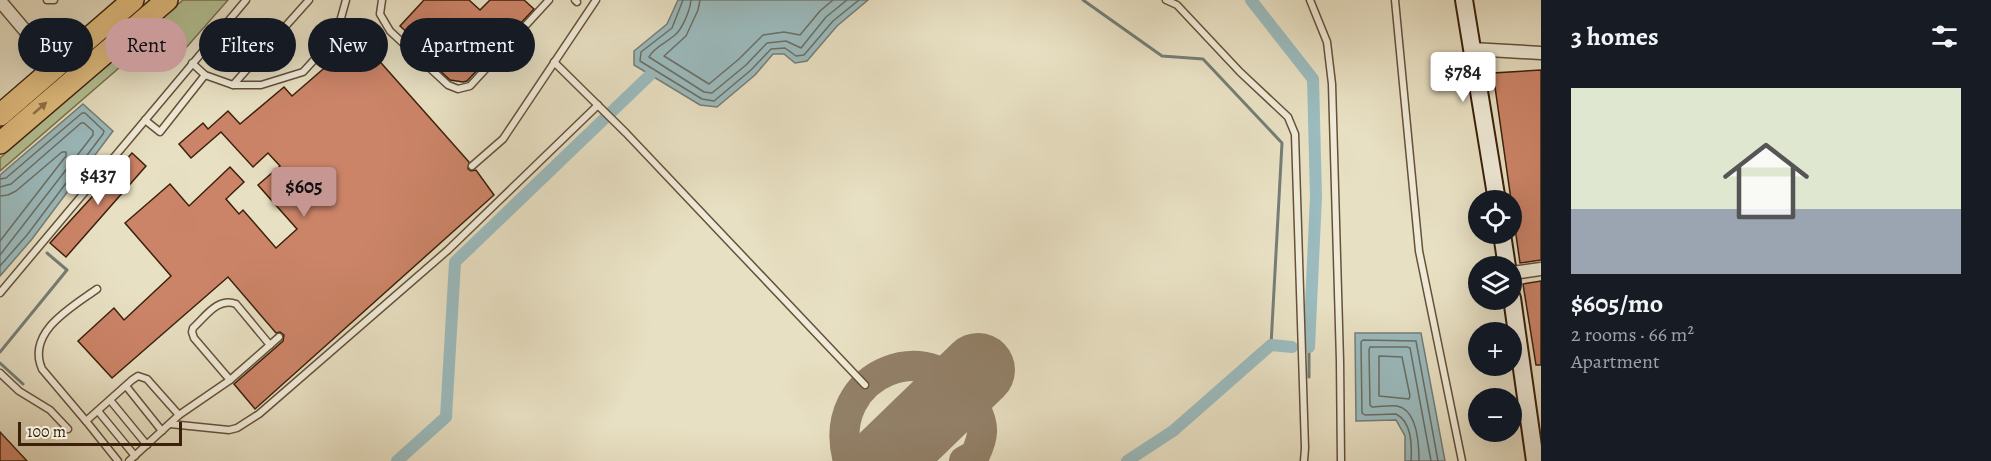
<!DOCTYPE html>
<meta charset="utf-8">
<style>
body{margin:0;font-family:Alegreya,serif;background:#20242c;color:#f1f3f6;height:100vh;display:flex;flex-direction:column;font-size:22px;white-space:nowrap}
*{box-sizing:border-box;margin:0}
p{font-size:20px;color:#9ea1a6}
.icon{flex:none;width:33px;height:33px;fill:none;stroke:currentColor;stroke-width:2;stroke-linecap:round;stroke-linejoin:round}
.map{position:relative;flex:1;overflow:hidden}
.panel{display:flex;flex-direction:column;background:#171b24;width:450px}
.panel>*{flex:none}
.guide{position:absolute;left:18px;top:18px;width:570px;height:54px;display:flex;gap:12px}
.fabs{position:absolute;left:1468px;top:190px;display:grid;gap:12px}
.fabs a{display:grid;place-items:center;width:54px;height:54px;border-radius:50%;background:#171b24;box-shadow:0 6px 24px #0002;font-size:30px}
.scale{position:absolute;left:18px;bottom:15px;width:164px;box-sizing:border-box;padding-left:6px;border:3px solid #3b210c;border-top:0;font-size:16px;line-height:21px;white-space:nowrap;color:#3b210c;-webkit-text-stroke:4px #f0ebd8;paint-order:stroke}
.price{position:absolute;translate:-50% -51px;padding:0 14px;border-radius:6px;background:#fff;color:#222;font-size:20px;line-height:39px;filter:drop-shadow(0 2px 3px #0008)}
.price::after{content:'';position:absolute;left:50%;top:36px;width:18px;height:14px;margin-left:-9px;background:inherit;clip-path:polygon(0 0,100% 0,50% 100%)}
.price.active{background:#c59692;color:#111}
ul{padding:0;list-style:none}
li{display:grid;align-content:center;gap:12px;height:318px;padding:0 30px}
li+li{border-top:2px solid #363941}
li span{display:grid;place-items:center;height:186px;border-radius:0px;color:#555}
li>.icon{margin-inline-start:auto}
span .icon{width:108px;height:108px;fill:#fffc;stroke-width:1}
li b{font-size:26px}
h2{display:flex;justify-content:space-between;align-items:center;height:72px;padding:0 30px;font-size:26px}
.pill{padding:0 21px;border-radius:27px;background:#171b24;box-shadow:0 6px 24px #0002;font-size:21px;line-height:54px}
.pill.active{background:#c59692;color:#111}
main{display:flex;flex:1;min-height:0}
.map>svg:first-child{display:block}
.green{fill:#b4c295;stroke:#787250;stroke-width:1.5}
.water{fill:#9bbbbe;stroke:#757d77;stroke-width:1.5}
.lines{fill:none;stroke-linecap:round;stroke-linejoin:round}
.shore{stroke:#6b6e65;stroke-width:1.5}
.stream{stroke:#757d77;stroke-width:3}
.canal{stroke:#9bbbbe;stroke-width:12}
.taxiway{stroke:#928068;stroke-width:30}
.runway{stroke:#928068;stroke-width:74}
.building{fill:#cc8468;stroke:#3b210c;stroke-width:1.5}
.lane-casing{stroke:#66513a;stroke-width:9}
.street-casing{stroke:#66513a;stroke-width:15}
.secondary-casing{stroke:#3b210c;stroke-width:20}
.highway-casing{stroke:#3b210c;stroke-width:24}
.lane{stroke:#f0ebd8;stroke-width:6}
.street{stroke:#f0ebd8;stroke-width:12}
.secondary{stroke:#f0ebd8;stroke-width:16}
.highway{stroke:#e4c082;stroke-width:21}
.oneway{fill:#907047}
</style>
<main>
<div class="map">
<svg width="1541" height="461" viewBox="0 0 1541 461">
<rect width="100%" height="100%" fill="#e8e0c3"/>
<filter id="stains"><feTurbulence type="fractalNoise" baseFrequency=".00333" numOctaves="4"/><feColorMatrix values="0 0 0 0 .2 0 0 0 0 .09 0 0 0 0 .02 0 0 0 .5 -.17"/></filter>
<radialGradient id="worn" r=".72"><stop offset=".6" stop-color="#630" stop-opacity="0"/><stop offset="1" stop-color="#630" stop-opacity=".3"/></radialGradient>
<path class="green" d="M183 0H228L185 49 164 29 0 171V158Z"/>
<g class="water">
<path d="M678 0H868L837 26 807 61 795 63 784 54H773L755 75 717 107 700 105 634 65V51L667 24Z"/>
<path d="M83 104 113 131 32 239 0 276V175Z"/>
<path d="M1355 333H1421L1445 461H1405V436L1396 420 1356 421Z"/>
</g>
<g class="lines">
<g class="shore">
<path d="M683 0 672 28 641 52 640 61 702 99 714 101 751 70 771 49 785 48 796 56 804 55 833 21 859 0"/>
<path d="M691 0C690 10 683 28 675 35 666 43 654 47 649 57L704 92 712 93 746 65 767 43 786 41 801 48 826 17 847 0"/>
<path d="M700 0 698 10 686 36 664 56 709 84 739 59 763 35 784 32 800 35 820 11 833 0"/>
<path d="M0 179 6 178 82 113H85L104 131 103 134 27 235 0 266"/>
<path d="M0 187 11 184 81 123H84L93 131V135L0 255"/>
<path d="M0 196 8 195 16 191 62 152H66V156L0 241"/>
<path d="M1379 356 1402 357 1410 396 1409 399 1379 396Z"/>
<path d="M1411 461C1412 445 1412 422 1396 414L1365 415 1362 413 1361 342 1363 340 1416 341 1438 461"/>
<path d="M1419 461C1419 445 1418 410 1397 406 1389 405 1380 407 1372 407L1370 405 1369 350 1370 347H1407L1410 348 1431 461"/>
</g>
<g class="stream">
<path d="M1083 0 1162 56 1203 59 1282 143 1271 345"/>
<path d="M0 352 67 270 47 253"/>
<path d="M0 363 23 384"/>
<path d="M1309 377V347"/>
</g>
<g class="canal">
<path d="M1251 0 1313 79 1316 197 1309 347"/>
<path d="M397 461 446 417 455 262 650 75"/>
<path d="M1127 461 1173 431 1271 345 1292 347"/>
</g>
<path class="taxiway" d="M848 461C823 371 937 329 975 407 985 426 984 436 975 455L964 461"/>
<path class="runway" d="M884 461 978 370"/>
</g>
<g class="building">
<path d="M424 0H469L480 10 490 0H524L534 9 467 81 463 82 450 80 433 64 461 35 446 22 423 47 400 26Z"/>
<path d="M359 38 469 162 468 169 471 171 476 170 494 195 255 409 234 384 283 341 284 335 280 332 276 333 228 277 112 378 78 341 114 308 124 320 171 276 125 223 170 184 189 206 230 167 244 182 226 199 239 214 243 210 276 248 297 229 258 185 280 166 268 153 253 167 221 132 191 158 179 144 203 123 208 129 228 111 240 124 284 87 292 96Z"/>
<path d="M1541 70V260L1520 263 1493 73Z"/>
<path d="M132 153 146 166 66 257 50 243Z"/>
<path d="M1541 281V365H1536L1523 284Z"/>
<path d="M0 432 27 461H0Z"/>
</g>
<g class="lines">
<defs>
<g id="lane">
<path d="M47 0H54"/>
<path d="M382 0 380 14 390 31 448 85 458 89 470 86 549 0"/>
<path d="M575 0 577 2"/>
<path d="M1166 0 1177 5 1240 72 1288 117 1295 134 1305 448 1304 461"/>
<path d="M1310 0 1327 42 1332 84 1340 361 1341 461"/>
<path d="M1395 0 1419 251 1462 461"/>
<path d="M554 62 626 133 865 385"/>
<path d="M192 63 205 75 233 85H261L303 72 336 36 346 0"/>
<path d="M233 85 309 0"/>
<path d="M145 120 160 132 205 75"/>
<path d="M472 166 503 139 596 0"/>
<path d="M0 293 246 0"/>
<path d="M0 373 19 391 50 410 68 429"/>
<path d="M230 380 194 338 192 332 193 328C206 316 218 297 236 304L270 345"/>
<path d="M126 386 162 431"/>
<path d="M110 400 147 445"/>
<path d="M98 411 135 456"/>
<path d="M86 421 42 369C26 332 72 307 97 289"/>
<path d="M170 424 229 430 237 428 259 414 448 250 598 105"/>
<path d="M118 461 86 421 132 380 138 376 147 379 179 415"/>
<path d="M129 461 179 415 230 380 279 337"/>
</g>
<g id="street">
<path d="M0 1 56 67"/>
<path d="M1472 49 1541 53"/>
<path d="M1512 273 1541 269"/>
</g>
<g id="secondary">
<path d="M1464 0 1497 201"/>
<path d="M1502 234 1507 267"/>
<path d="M1512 298 1535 461"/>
</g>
<g id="highway">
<path d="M0 115 133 0"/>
<path d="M0 143 167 0"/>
</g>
</defs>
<use href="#lane" class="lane-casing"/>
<use href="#street" class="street-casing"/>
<use href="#secondary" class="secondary-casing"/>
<use href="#highway" class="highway-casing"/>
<use href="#lane" class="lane"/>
<use href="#street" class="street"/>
<use href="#secondary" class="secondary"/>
<use href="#highway" class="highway"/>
</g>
<defs><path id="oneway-solid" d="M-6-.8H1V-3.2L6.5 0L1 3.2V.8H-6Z" transform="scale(1.5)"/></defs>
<use class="oneway" href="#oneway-solid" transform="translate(40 108) rotate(-41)"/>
<rect width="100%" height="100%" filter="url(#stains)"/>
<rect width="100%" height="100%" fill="url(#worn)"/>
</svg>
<div class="fabs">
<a><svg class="icon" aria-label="locate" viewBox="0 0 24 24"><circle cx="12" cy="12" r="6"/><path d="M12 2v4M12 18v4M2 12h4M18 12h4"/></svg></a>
<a><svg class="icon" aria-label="layers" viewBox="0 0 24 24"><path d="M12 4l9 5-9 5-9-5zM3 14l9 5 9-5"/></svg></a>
<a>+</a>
<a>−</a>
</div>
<div class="scale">100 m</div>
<b class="price" style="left:1463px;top:103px">$784</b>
<b class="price" style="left:98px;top:206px">$437</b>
<b class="price active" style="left:304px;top:218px">$605</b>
<div class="guide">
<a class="pill">Buy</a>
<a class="pill active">Rent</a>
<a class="pill">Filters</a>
<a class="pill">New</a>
<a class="pill">Apartment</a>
</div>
</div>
<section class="panel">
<h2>3 homes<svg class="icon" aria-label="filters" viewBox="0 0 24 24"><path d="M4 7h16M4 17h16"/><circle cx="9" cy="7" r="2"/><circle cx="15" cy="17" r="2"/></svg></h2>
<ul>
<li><span style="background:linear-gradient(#dfe7d0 65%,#9aa5b1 0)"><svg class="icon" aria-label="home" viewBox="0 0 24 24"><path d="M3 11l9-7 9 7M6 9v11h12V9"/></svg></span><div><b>$605/mo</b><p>2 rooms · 66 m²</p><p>Apartment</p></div></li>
</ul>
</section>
</main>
